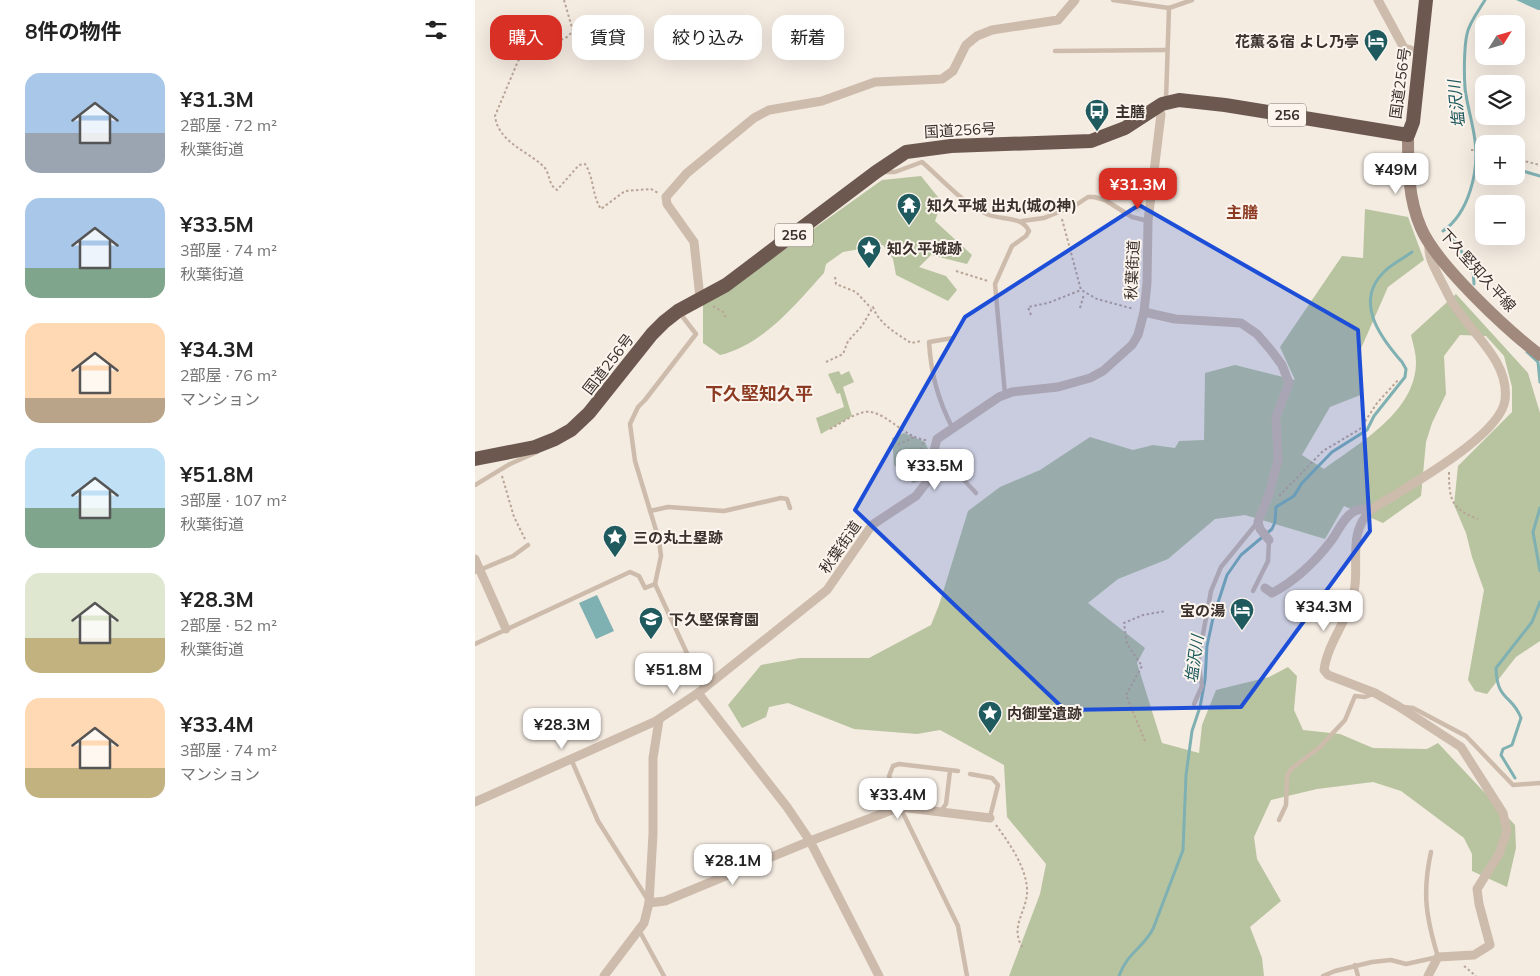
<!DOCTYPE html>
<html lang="ja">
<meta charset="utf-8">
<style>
body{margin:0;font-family:Mulish,"Noto Sans JP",sans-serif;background:#f2f2f2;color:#222;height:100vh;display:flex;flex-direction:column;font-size:19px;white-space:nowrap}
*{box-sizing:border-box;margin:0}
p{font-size:16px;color:#767676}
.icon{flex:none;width:28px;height:28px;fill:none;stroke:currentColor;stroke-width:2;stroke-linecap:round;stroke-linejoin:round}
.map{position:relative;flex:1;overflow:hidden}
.side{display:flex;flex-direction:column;background:#fff;width:475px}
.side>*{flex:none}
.top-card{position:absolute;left:15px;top:15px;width:475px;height:45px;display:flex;gap:10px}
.needle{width:32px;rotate:53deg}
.buttons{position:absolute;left:1000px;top:15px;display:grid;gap:10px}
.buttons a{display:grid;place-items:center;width:50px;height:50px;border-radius:10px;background:#fff;box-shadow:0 5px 20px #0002;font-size:25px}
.price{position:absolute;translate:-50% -42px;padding:0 11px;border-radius:10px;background:#fff;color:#222;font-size:16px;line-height:32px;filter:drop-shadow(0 1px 2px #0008)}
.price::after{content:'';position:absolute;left:50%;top:30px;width:15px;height:11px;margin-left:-8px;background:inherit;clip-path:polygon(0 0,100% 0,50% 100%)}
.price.active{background:#d93025;color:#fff}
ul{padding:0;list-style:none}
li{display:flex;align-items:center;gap:15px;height:125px;padding:0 25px}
li span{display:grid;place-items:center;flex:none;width:140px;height:100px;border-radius:15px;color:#555}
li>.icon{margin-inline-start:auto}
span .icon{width:60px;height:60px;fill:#fffc;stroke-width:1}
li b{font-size:21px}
h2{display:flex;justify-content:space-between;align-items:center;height:60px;padding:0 25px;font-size:21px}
.pill{padding:0 18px;border-radius:15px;background:#fff;box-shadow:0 5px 20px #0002;font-size:18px;line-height:45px}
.pill.active{background:#d93025;color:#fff}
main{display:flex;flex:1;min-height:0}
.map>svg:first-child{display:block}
.green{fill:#b8c4a0}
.water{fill:#7fb0b2}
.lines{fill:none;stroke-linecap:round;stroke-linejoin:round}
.stream{stroke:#7fb0b2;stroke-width:3}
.path{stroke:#b9a596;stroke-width:2;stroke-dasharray:2.5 2.5;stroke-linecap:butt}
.service{stroke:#cdbbac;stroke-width:4.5}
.minor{stroke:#cdbbac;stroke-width:9}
.secondary{stroke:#a18a7d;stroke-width:12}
.trunk{stroke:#6c584f;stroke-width:14}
.marked{fill:#1d4ed8;fill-opacity:0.2;stroke:#1d4ed8;stroke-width:4;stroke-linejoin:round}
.labels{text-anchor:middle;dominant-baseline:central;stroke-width:4;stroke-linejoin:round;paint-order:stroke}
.shield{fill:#fbf5ee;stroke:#756b66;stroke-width:1}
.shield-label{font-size:14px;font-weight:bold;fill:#3b302b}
.poi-label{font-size:15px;font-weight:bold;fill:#3b302b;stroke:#fbf5ee;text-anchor:start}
.street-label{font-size:15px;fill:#3b302b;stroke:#fbf5ee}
.water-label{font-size:16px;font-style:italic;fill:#1f5a5e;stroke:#fbf5ee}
.neighbourhood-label{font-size:16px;font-weight:bold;fill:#8c3b22;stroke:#fbf5ee}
.quarter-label{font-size:18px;font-weight:bold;fill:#8c3b22;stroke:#fbf5ee}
</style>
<main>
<section class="side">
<h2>8件の物件<svg class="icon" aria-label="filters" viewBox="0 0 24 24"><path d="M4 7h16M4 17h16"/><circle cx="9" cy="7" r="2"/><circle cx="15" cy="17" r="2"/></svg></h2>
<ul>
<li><span style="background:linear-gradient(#a9c7e8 60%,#9aa5b1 0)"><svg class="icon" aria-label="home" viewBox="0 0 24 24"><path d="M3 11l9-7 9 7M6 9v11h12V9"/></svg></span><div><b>¥31.3M</b><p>2部屋 · 72 m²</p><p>秋葉街道</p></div></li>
<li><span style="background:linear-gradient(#a9c7e8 70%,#7fa58c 0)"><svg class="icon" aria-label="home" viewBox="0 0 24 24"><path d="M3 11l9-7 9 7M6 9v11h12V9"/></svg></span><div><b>¥33.5M</b><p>3部屋 · 74 m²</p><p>秋葉街道</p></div></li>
<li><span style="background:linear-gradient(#ffd9b3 75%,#b9a48a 0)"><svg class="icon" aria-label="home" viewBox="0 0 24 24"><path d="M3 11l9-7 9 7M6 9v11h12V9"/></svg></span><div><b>¥34.3M</b><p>2部屋 · 76 m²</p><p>マンション</p></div></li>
<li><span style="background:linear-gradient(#bfe0f5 60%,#7fa58c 0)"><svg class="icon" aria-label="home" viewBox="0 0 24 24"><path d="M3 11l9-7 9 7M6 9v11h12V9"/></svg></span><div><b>¥51.8M</b><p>3部屋 · 107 m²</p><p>秋葉街道</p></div></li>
<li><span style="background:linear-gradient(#dfe7d0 65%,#c2b280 0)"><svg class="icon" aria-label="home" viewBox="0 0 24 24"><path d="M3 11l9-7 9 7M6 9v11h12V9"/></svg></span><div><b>¥28.3M</b><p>2部屋 · 52 m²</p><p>秋葉街道</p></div></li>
<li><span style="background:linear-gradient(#ffd9b3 70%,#c2b280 0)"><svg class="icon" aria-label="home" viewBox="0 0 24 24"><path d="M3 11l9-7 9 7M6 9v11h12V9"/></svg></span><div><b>¥33.4M</b><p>3部屋 · 74 m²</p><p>マンション</p></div></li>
</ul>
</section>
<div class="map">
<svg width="1065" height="976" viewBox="0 0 1065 976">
<rect width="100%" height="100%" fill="#f4ebe1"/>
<g class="green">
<path d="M446 176 467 202 460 221 497 255 492 264 456 255 444 267 471 276 482 290 473 301 421 275 418 259 408 245 368 252 351 264 349 273C319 306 289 344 245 355L228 343V304L250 292 407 180Z"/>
<path d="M890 209 933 217 949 260 913 287 884 353 888 394 855 407 827 455 849 469C884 443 941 412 941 362 941 353 938 344 936 335L981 294 1053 373 1065 413V641L1041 657 1012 694 1000 691 993 680 1009 590 997 557 991 533 979 505 983 466 1037 412V387L1029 356 1011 336 985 335 969 356 971 394 957 423 951 442 946 496 908 523 869 506 850 539 770 515 740 519 693 559 643 579 613 603 670 648 662 663 687 743 724 753 727 725 741 690 794 677 813 667 822 676 819 710 828 730 865 734 898 748 952 749 963 743 1040 825 1041 848 1032 887 997 871V854L989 838 926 791 898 782 842 789 796 800 779 837 782 859 806 901 775 927 787 958 789 976H534L565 894 571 864 532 817 529 765 465 730 442 734 379 729 313 703 294 707 291 717 267 728 253 705 286 665 325 658H394L456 625 464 605 493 511 525 487 565 470 615 437 658 450 678 445 700 448 704 441 729 440 730 373 760 365 820 380 805 347 867 256 888 258Z"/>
<path d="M364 371 366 375 374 371 379 382 368 387 377 416 346 434 341 418 369 407 365 393 362 394 353 374Z"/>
<path d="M429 433 450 442 455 454 447 480 438 483 419 465 417 438Z"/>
</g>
<g class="water">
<path d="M1041 0H1065V10H1063Z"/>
<path d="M122 595 139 631 121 639 104 603Z"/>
</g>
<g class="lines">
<g class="stream">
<path d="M1001 157 1009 160"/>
<path d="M1041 169 1065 176"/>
<path d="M972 228 998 270 999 284"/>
<path d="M968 231C994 213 1004 171 1000 141 998 123 992 106 990 88 989 74 989 47 992 34 994 23 1004 10 1010 0"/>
<path d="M1052 352 1063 362 1065 382"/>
<path d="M1065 508 1058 532 1065 571"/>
<path d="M1040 778 1026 755 1028 749 1037 745 1046 718C1037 694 1022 702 1021 668L1057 622 1065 602"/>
<path d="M644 976C652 953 668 948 678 929L708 850 711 775 717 731 725 707 730 680 732 646 738 618 752 575 766 555 797 529 800 522 801 507 819 496 827 483 857 452 892 430 899 416 930 377 931 369 927 362C904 336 878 300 911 270 919 263 929 258 937 252"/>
</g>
<g class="path">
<path d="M89 0 98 31 92 37 68 49 52 51 43 61 20 116C23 141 50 150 67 165 76 172 72 184 82 190L104 165 110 164C119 177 117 196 126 209L150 191 176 189 183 193"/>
<path d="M996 150H1009"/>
<path d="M1041 159 1065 165"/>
<path d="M587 219 606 290 622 299 659 309"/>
<path d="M481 271 513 281"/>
<path d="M360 277 361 284 381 292 396 308"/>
<path d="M238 306 248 312 251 318"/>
<path d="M605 308 609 294"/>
<path d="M556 315 553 307 573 303 606 290"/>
<path d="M351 362 368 354 373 341 387 326 398 307C404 324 421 333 436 343L446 341"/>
<path d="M355 429C365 424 375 416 386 413 407 405 428 439 452 440"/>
<path d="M423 445 439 437"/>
<path d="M446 450 449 440"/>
<path d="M974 472C974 499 976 509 1003 519"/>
<path d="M27 476 39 517 50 539"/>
<path d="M804 496 848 451 885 429 902 403 924 379"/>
<path d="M670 741 651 695 667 666 652 644 649 623 668 615 691 611"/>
<path d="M521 825C534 843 550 865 552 888 554 910 533 926 548 948"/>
<path d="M989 966 1001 976"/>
</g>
<g class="service">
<path d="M638 0 694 8"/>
<path d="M580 51 692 50"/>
<path d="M691 100 694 8 717 0"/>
<path d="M409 172H420L447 162C468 180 488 204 514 215 528 220 547 216 554 231L551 236 537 246 520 284 530 394"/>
<path d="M547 221 569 218 601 205 613 197H619L630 200 657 217 673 221"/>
<path d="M204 312 221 334 170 400 163 407 155 424 160 461 184 540 186 556 180 584 228 688"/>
<path d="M478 338 454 342C456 374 463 400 478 429"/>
<path d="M460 449 501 493"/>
<path d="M0 485 35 464 62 452"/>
<path d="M175 511 193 507 249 511 306 498 312 499 315 508"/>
<path d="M0 572 38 556 53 545"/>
<path d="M778 591 793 561 794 540"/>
<path d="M0 644 155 572 164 576 170 588 180 584"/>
<path d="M719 704 727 686 723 661 736 591 746 567 782 523"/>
<path d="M929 707 938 708 991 736 1038 785 1065 783"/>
<path d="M96 759 123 821 173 900"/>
<path d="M483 771 424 764 418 766 414 776 425 807 483 926 492 976"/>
<path d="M495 774 517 778 523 785 515 817"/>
<path d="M465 812 471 804 475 771"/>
<path d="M804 820 811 805 812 777 816 769 845 747 870 720 880 696 890 697 898 694"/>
<path d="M164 930 189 976"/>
<path d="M880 965 883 976"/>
<path d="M848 976 860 971 897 962 916 960 931 964 963 957C951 917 947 893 956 852"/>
</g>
<g class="minor">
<path d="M903 0 929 48 946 53"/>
<path d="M225 298 219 242 192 204 191 197 212 173 279 118 294 110 347 101 400 82 467 79 478 71 491 45 502 36 517 30 583 20 600 0"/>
<path d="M669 312 700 319 766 323 782 334 795 349 807 365 814 383 801 417 803 460 794 494 783 522 785 529 794 540"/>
<path d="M0 559 31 629"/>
<path d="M790 588 797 593C819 582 841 561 856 541 863 532 869 516 880 511 886 508 890 509 896 510"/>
<path d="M223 693 312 807 335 841 404 976"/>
<path d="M0 802 181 721 223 693 352 590 397 525 441 496 451 483 462 439 524 397 537 392 583 387 615 378 628 371 657 345 663 335 669 312 672 283 673 221 686 114 683 106"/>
<path d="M174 903 190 901 335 841 425 807 515 818"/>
<path d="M129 976 169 923 174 903 178 834V758L184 720"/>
<path d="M953 976 963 957 999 955 1015 945 1004 904 1002 889 1024 854 1032 831 1028 813 986 747 923 706 900 693 853 675 849 670C853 640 877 616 880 585 883 559 874 531 896 510 904 503 916 498 925 492 952 475 1026 432 1030 400 1035 361 995 332 977 302 973 295 969 286 965 279 959 266 953 258 954 244"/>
</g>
<path class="secondary" d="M933 135C933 167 933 198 946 228 961 264 1033 331 1065 355"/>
<path class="trunk" d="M0 459 60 447 80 439 96 430 114 413 177 334 189 322 203 311 251 285 401 172 431 152 476 146 616 141 650 128 687 104 704 100 750 105 933 135 938 122 951 0"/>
</g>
<path class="marked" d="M664 205 883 330 895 531 766 707 590 710 380 510 490 317Z"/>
<defs>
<symbol id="hotel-pin" viewBox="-11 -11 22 30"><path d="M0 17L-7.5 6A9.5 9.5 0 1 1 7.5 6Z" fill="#1f5a5e" stroke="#fbf5ee"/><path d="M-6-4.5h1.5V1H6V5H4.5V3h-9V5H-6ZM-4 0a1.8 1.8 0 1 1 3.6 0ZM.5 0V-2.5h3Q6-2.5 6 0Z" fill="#fff"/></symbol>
<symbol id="bus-pin" viewBox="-11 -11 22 30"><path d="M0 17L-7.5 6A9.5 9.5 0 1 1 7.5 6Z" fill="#1f5a5e" stroke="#fbf5ee"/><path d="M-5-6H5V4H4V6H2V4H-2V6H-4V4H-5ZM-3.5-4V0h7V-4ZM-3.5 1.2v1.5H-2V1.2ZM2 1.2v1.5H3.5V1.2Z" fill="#fff"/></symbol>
<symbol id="temple-pin" viewBox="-11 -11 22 30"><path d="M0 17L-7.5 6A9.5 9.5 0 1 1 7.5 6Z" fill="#1f5a5e" stroke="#fbf5ee"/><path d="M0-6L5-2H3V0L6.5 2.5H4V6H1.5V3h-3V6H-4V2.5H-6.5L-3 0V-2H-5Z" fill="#fff"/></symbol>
<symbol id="sight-pin" viewBox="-11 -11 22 30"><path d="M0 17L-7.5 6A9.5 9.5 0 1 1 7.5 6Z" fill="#1f5a5e" stroke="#fbf5ee"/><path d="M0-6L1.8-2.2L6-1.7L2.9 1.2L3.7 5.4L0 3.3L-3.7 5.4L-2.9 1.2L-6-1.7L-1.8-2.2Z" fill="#fff"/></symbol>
<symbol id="school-pin" viewBox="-11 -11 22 30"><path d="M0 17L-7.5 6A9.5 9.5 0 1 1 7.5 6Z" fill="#1f5a5e" stroke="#fbf5ee"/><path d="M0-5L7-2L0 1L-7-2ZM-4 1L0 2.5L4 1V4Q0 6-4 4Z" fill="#fff"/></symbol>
</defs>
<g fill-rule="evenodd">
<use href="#hotel-pin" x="887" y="27" width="28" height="38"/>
<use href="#bus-pin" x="608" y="97" width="28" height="38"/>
<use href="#temple-pin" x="420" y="191" width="28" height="38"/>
<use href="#sight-pin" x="380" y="234" width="28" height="38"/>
<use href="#sight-pin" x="126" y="523" width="28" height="38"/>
<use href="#hotel-pin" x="753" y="596" width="28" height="38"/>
<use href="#school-pin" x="162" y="605" width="28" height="38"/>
<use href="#sight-pin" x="501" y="699" width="28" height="38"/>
</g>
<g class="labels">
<g class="shield">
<rect x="793" y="103.5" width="38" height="23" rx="4"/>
<rect x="300" y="223.5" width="38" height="23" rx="4"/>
</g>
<g class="shield-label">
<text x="812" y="115">256</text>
<text x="319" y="235">256</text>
</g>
<g class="poi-label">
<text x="884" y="41" text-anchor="end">花薫る宿 よし乃亭</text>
<text x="640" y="111">主膳</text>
<text x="452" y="205">知久平城 出丸(城の神)</text>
<text x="412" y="248">知久平城跡</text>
<text x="158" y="537">三の丸土塁跡</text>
<text x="750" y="610" text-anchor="end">宝の湯</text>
<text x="194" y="619">下久堅保育園</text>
<text x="532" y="713">内御堂遺跡</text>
</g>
<g class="street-label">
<text transform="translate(925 83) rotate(-82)">国道256号</text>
<text transform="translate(485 130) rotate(-3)">国道256号</text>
<text transform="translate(657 270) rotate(-87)">秋葉街道</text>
<text transform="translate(1003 270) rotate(48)">下久堅知久平線</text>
<text transform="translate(133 364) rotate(-52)">国道256号</text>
<text transform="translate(365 547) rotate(-55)">秋葉街道</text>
</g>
<g class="water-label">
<text transform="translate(981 104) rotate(-96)">塩沢川</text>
<text transform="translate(719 659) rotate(-82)">塩沢川</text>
</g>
<g class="neighbourhood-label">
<text x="767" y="212">主膳</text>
</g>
<g class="quarter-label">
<text x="284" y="393">下久堅知久平</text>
</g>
</g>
</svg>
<div class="buttons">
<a><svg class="needle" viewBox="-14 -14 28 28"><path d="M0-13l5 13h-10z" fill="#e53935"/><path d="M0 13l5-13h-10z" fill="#767676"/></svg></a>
<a><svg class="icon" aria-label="layers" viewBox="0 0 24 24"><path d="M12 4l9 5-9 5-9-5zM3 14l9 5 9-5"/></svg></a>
<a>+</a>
<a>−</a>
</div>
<b class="price" style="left:921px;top:195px">¥49M</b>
<b class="price active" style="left:663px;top:210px">¥31.3M</b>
<b class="price" style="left:460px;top:491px">¥33.5M</b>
<b class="price" style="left:849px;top:632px">¥34.3M</b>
<b class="price" style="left:199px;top:695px">¥51.8M</b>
<b class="price" style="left:87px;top:750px">¥28.3M</b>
<b class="price" style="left:423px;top:820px">¥33.4M</b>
<b class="price" style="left:258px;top:886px">¥28.1M</b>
<div class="top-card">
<a class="pill active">購入</a>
<a class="pill">賃貸</a>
<a class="pill">絞り込み</a>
<a class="pill">新着</a>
</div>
</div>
</main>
